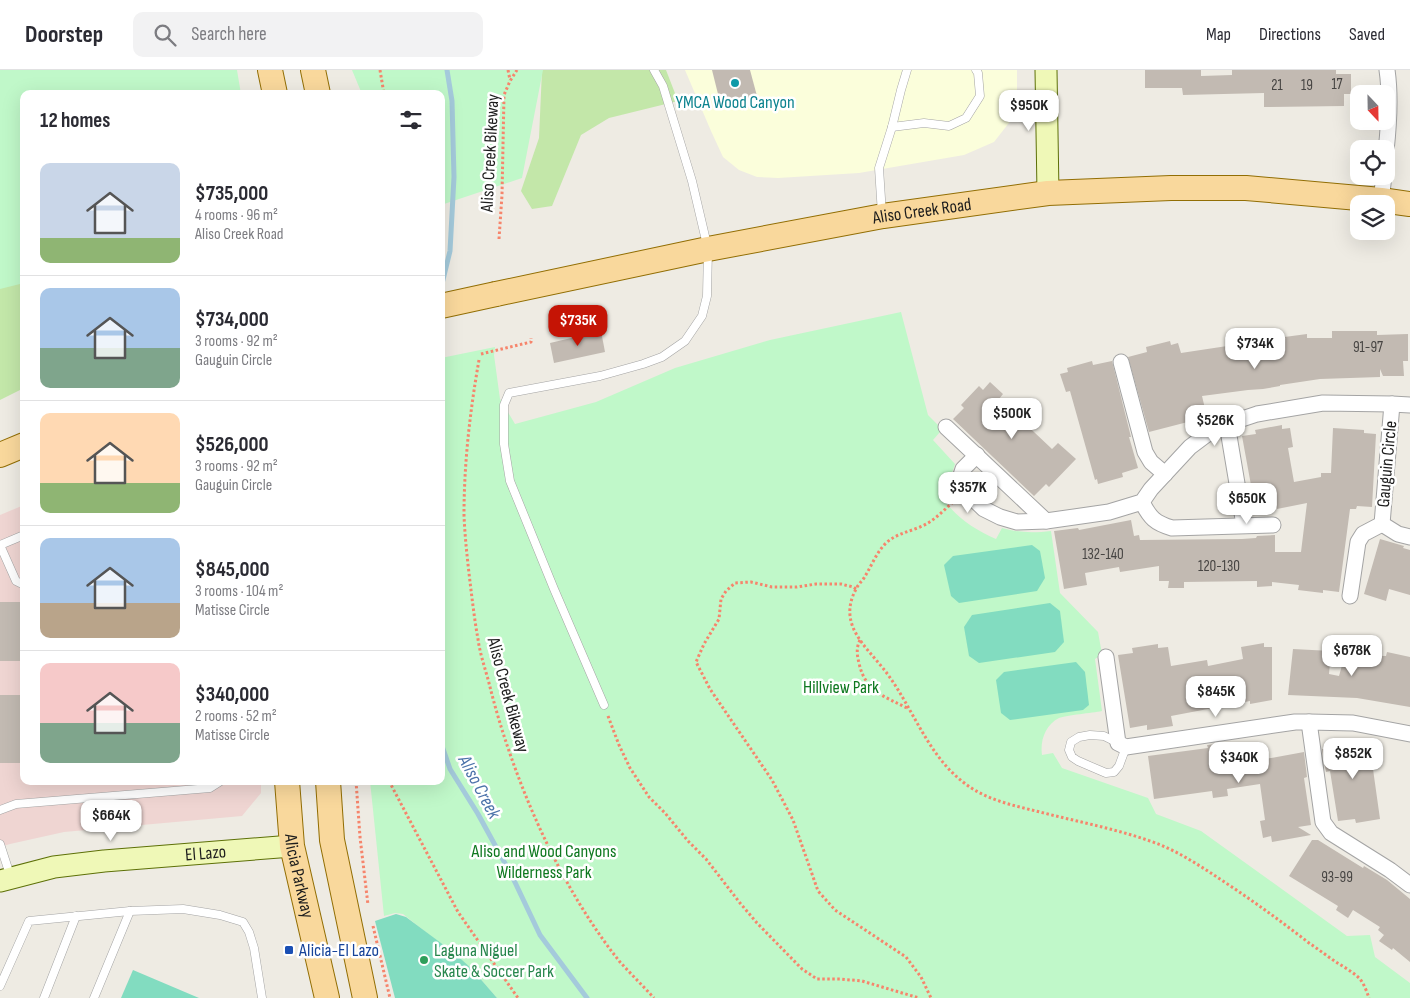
<!DOCTYPE html>
<meta charset="utf-8">
<style>
body{margin:0;font-family:"Sofia Sans Condensed",sans-serif;background:#f2f2f3;color:#2b2b33;height:100vh;display:flex;flex-direction:column;font-size:19px;white-space:nowrap}
*{box-sizing:border-box;margin:0}
p{font-size:16px;color:#7c7c81}
.icon{flex:none;width:28px;height:28px;fill:none;stroke:currentColor;stroke-width:2;stroke-linecap:round;stroke-linejoin:round}
.map{position:relative;flex:1;overflow:hidden}
.drawer{position:absolute;left:20px;top:20px;width:425px;height:695px;display:flex;flex-direction:column;background:#fff;border-radius:10px;box-shadow:0 5px 20px #0002}
.drawer>*{flex:none}
.needle{width:32px;rotate:158deg}
.fabs{position:absolute;left:1350px;top:15px;display:grid;gap:10px}
.fabs a{display:grid;place-items:center;width:45px;height:45px;border-radius:10px;background:#fff;box-shadow:0 5px 20px #0002;font-size:25px}
.price{position:absolute;translate:-50% -42px;padding:0 11px;border-radius:10px;background:#fff;color:#222;font-size:16px;line-height:32px;filter:drop-shadow(0 1px 2px #0008)}
.price::after{content:'';position:absolute;left:50%;top:30px;width:15px;height:11px;margin-left:-8px;background:inherit;clip-path:polygon(0 0,100% 0,50% 100%)}
.price.current{background:#c51405;color:#fff}
ul{padding:0;list-style:none}
li{display:flex;align-items:center;gap:15px;height:125px;padding:0 20px}
li+li{border-top:1px solid #e1e1e2}
li span{display:grid;place-items:center;flex:none;width:140px;height:100px;border-radius:10px;color:#555}
li>.icon{margin-inline-start:auto}
span .icon{width:60px;height:60px;fill:#fffc;stroke-width:1}
li b{font-size:21px}
h2{display:flex;justify-content:space-between;align-items:center;height:60px;padding:0 20px;font-size:21px}
header{display:flex;align-items:center;gap:30px;box-sizing:border-box;height:70px;padding:0 25px;background:#fff;border-bottom:1px solid #e1e1e2}
header strong{font-size:24px}
nav{display:flex;gap:28px;margin-inline-start:auto;font-size:18px}
.search{width:350px;height:45px;background:#f2f2f3;display:flex;align-items:center;gap:12px;box-sizing:border-box;padding:0 18px;border-radius:10px;color:#7c7c81;font-size:19px}
.map>svg:first-child{display:block}
.commercial{fill:#efd5d2}
.education{fill:#fbfedb}
.grass{fill:#c3e7a9}
.park{fill:#c0f8c9}
.pitch{fill:#82dcc0}
.lines{fill:none;stroke-linecap:round;stroke-linejoin:round}
.stream{stroke:#a4cadb;stroke-width:5}
.building{fill:#c2bab2}
.lane-casing{stroke:#a4a4a4;stroke-width:9}
.street-casing{stroke:#a4a4a4;stroke-width:17}
.secondary-casing{stroke:#5d7007;stroke-width:23}
.primary-casing{stroke:#926e04;stroke-width:26}
.path{stroke:#f6856c;stroke-width:3;stroke-dasharray:2.5 2.5;stroke-linecap:butt}
.lane{stroke:#fff;stroke-width:8}
.street{stroke:#fff;stroke-width:15}
.secondary{stroke:#eff8b7;stroke-width:21}
.primary{stroke:#f9d89c;stroke-width:24}
.primary-bridge-casing{stroke:#926e04;stroke-width:26;stroke-linecap:butt}
.primary-bridge{stroke:#f9d89c;stroke-width:24}
.culture-dot{fill:#0f9aa8;stroke:#fff;stroke-width:2}
.transit-dot{fill:#1a4fb4;stroke:#fff;stroke-width:2}
.leisure-dot{fill:#2e9e5b;stroke:#fff;stroke-width:2}
.labels{text-anchor:middle;dominant-baseline:central;stroke-width:5;stroke-linejoin:round;paint-order:stroke}
.number-label{font-size:15px;fill:#464442}
.culture-label{font-size:18px;fill:#0d838f;stroke:#fff}
.street-label{font-size:18px;fill:#1d1d1d;stroke:#fff}
.park-label{font-size:18px;fill:#0e781f;stroke:#fff}
.transit-label{font-size:18px;fill:#164399;stroke:#fff;text-anchor:start}
.leisure-label{font-size:18px;fill:#27864d;stroke:#fff;text-anchor:start}
.water-label{font-size:19px;font-style:italic;fill:#4c73aa;stroke:#fff}
</style>
<header>
<strong>Doorstep</strong>
<div class="search"><svg class="icon" aria-label="search" viewBox="0 0 24 24"><circle cx="10" cy="10" r="6"/><path d="M15 15l6 6"/></svg>Search here</div>
<nav><a>Map</a><a>Directions</a><a>Saved</a></nav>
</header>
<div class="map">
<svg width="1410" height="928" viewBox="0 0 1410 928">
<rect width="100%" height="100%" fill="#eeebe3"/>
<path class="commercial" d="M24 435V711H261V723L242 746 64 762 10 774 0 777V445Z"/>
<path class="education" d="M685 0H1017V22L1012 49 994 72 964 85 859 103 778 108 757 107 739 100 723 87 711 61Z"/>
<g class="grass">
<path d="M0 0 24 24V318L0 330Z"/>
<path d="M542 0H666L678 31 609 48 581 65 552 136 532 139 521 121 539 68Z"/>
</g>
<g class="park">
<path d="M0 0H237L241 24H24V213L0 219Z"/>
<path d="M352 0H543L522 108 441 135V24H362Z"/>
<path d="M901 242 928 345 941 358 940 362 933 370 955 394 951 406V417L939 422C953 446 972 458 996 469L1002 458C1019 463 1034 463 1051 461L1060 523 1098 562 1102 584 1095 589 1102 641C1092 643 1067 645 1059 648 1045 655 1040 671 1042 685L1053 683 1062 698 1148 728 1156 744 1201 761 1347 866 1370 865 1375 887 1410 913V928H497L471 898 403 844 395 843 384 846 370 711H441V288L495 277 494 285 500 329 515 354 596 332 675 298 770 270Z"/>
</g>
<g class="pitch">
<path d="M1032 475 1040 481 1045 508 1037 521 959 533 951 526 944 495 953 486Z"/>
<path d="M1050 533 1060 541 1064 572 1055 582 979 593 969 586 964 557 972 545Z"/>
<path d="M1076 592 1085 602 1089 635 1083 640 1010 650 1001 643 996 610 1004 602Z"/>
<path d="M396 844 406 847 453 882 471 898 497 928H395L375 851Z"/>
<path d="M133 900 199 928H121Z"/>
</g>
<g class="lines">
<g class="stream">
<path d="M441 218 450 181 454 107 452 31 447 0"/>
<path d="M441 673 450 699 478 744 512 806 540 865 587 928"/>
</g>
</g>
<g class="building">
<path d="M712 0H750L757 26 721 36Z"/>
<path d="M1145 0H1201V6L1232 5V0H1336V4H1351V24H1344V36L1264 37V23L1183 25 1182 18H1145Z"/>
<path d="M601 261 605 282 554 293 550 273Z"/>
<path d="M1332 261H1377V265L1408 264V291H1403L1404 306H1383L1380 299V307L1320 309 1280 315V316L1263 319 1248 320 1202 326 1207 347 1149 362 1128 287 1147 282 1146 277 1170 271 1171 275 1178 273 1181 283 1247 273V278L1278 273 1277 268 1307 264V268H1332Z"/>
<path d="M1092 291 1093 295 1112 291 1131 367H1129L1138 398 1122 403 1123 407 1098 414 1097 409 1095 410 1070 321 1066 322 1060 304 1068 302 1067 298Z"/>
<path d="M990 312 1003 324 999 329 1052 379 1058 373 1076 389 1049 417 1046 414 1034 426 953 349 964 338 961 335 979 316 983 320Z"/>
<path d="M1282 355V359L1290 358 1293 377 1288 378 1294 412 1321 407V403H1331L1333 358 1364 360V363L1376 364 1372 437 1357 436 1356 439H1350L1339 522 1323 520V523L1298 520 1299 515 1272 512V516L1257 517V511L1184 512V518H1168L1169 511H1159V496L1120 502 1119 497 1085 503 1087 515 1064 519 1054 461 1078 458 1079 460 1131 450 1134 466 1139 465 1140 470 1242 469 1256 468 1257 466 1275 465V482H1301L1307 433 1277 439 1276 434 1255 437 1242 366 1256 364 1255 360Z"/>
<path d="M1380 469 1404 476 1403 478 1410 480V525L1389 519 1386 531 1364 524Z"/>
<rect x="0" y="532" width="24" height="59"/>
<path d="M1264 573V577H1272V630L1250 634V631L1171 646 1173 656 1147 660V655L1130 658 1118 585 1133 583 1132 578 1158 574V578L1168 577 1171 596 1207 590 1208 596 1243 589 1241 577Z"/>
<path d="M1293 579 1331 581 1329 604 1339 606 1345 585 1386 586 1387 582 1410 587V637L1357 628 1288 625Z"/>
<rect x="0" y="625" width="24" height="68"/>
<path d="M1365 670 1366 673 1373 672 1376 692H1372L1380 749 1356 753 1355 749 1338 751 1330 701 1326 702 1322 679H1325V677Z"/>
<path d="M1225 673 1228 689H1231L1232 695 1304 682 1307 707 1304 708 1311 755 1298 757 1311 765 1272 772 1271 766 1263 768 1260 751 1265 750 1260 714 1227 719 1228 726 1213 728 1212 721 1154 729 1148 686 1208 678 1207 675Z"/>
<path d="M1312 770H1318L1363 798 1364 796 1387 810 1410 829V892L1393 878 1392 880 1379 871 1384 865 1378 860 1380 857 1353 840 1348 848 1336 840 1338 836 1289 806Z"/>
</g>
<g class="lines">
<defs>
<g id="lane">
<path d="M892 57 924 53 949 56 966 48 980 26 978 3 976 0"/>
<path d="M882 144 879 98 892 57 901 20 907 0"/>
<path d="M0 475 16 511 24 515"/>
<path d="M0 475 24 465"/>
<path d="M604 635 554 519 510 411 504 374V335L509 323 600 306 643 294 662 287 685 271 702 246 707 226 708 179 692 111 663 16 654 0"/>
<path d="M1118 673 1104 666 1090 665 1079 667 1071 672 1069 680 1072 687 1078 691 1106 703 1114 702 1119 696 1126 677"/>
<path d="M0 740 16 734 210 718 221 711"/>
<path d="M0 774 11 808"/>
<path d="M0 916 29 851 130 841 183 839 220 845 243 852 249 862 254 878 262 928"/>
<path d="M44 928 76 846"/>
<path d="M94 928 130 841"/>
</g>
<g id="street">
<path d="M1386 81C1389 54 1391 27 1387 0"/>
<path d="M1381 130 1384 106"/>
<path d="M1121 292 1145 382 1151 392 1165 404"/>
<path d="M1227 354 1244 455"/>
<path d="M946 357 1046 451"/>
<path d="M977 385 963 399 960 408V413L965 421 984 439 1000 447 1017 452 1046 451 1109 442 1142 432 1151 419 1190 377 1206 365 1227 354 1257 344 1323 333 1392 334 1410 335"/>
<path d="M1142 432C1150 448 1155 453 1172 458L1273 455"/>
<path d="M1382 454 1398 464 1410 467"/>
<path d="M1350 526 1358 472 1363 464 1382 454 1392 334"/>
<path d="M1106 587 1118 673 1126 677 1295 652H1309"/>
<path d="M1410 664 1353 653 1309 652 1323 752 1331 763 1390 800 1410 815"/>
</g>
<g id="secondary">
<path d="M1046 0 1048 123"/>
<path id="s1" d="M0 811 54 797 104 791 292 776"/>
</g>
<g id="primary">
<path d="M270 0 275 24"/>
<path d="M313 0 318 24"/>
<path id="s2" d="M496 224 708 179 883 146 1048 123 1171 118H1246L1381 130 1410 134"/>
<path d="M0 385 24 375"/>
<path id="s3" d="M287 711 292 776 327 928"/>
<path d="M328 711 332 770 365 928"/>
</g>
</defs>
<use href="#lane" class="lane-casing"/>
<use href="#street" class="street-casing"/>
<use href="#secondary" class="secondary-casing"/>
<use href="#primary" class="primary-casing"/>
<g class="path">
<path d="M380 0 384 24"/>
<path d="M508 0 510 10"/>
<path d="M499 169 502 125 504 25 510 11 517 0"/>
<path d="M481 284 531 272V268"/>
<path d="M479 290C470 341 464 393 464 445 465 470 468 495 471 520 473 536 475 553 478 569 480 584 485 598 489 613 512 707 559 816 620 892 631 904 643 916 654 928"/>
<path d="M953 432C943 441 933 452 920 457 908 462 896 464 886 473 876 483 871 497 864 508 861 512 858 515 856 519 837 555 866 576 886 602 913 638 927 684 963 712 984 729 1011 735 1036 741 1074 751 1113 758 1150 771 1177 780 1200 796 1223 811 1253 831 1281 851 1309 873 1318 879 1327 886 1336 892 1344 897 1353 902 1360 909 1364 914 1367 922 1369 928"/>
<path d="M856 519 853 517 841 514H816L797 517H772L751 512 735 513 726 521 721 529 719 549 704 574 696 592 710 619 772 710 793 750 818 821 835 840 906 887 921 907 931 928"/>
<path d="M860 570C856 578 857 585 859 593 865 622 886 627 909 639"/>
<path d="M608 646 619 675 630 698 649 727 665 743 688 771 706 789 740 833 757 853 802 899 817 909H840L862 911 919 928"/>
<path d="M356 711 360 767 368 835"/>
<path d="M389 711 458 842 518 928"/>
<path d="M373 856 390 928"/>
</g>
<use href="#lane" class="lane"/>
<use href="#street" class="street"/>
<use href="#secondary" class="secondary"/>
<use href="#primary" class="primary"/>
<defs>
<path id="primary-bridge" d="M441 236 496 224"/>
</defs>
<use href="#primary-bridge" class="primary-bridge-casing"/>
<use href="#primary-bridge" class="primary-bridge"/>
</g>
<circle class="culture-dot" cx="735" cy="13" r="5"/>
<rect class="transit-dot" x="284" y="875" width="10" height="10" rx="2.5"/>
<circle class="leisure-dot" cx="424" cy="890" r="5"/>
<g class="labels">
<g class="number-label">
<text x="1337" y="14">17</text>
<text x="1277" y="15">21</text>
<text x="1307" y="15">19</text>
<text x="1368" y="277">91-97</text>
<text x="1103" y="484">132-140</text>
<text x="1219" y="496">120-130</text>
<text x="1337" y="807">93-99</text>
</g>
<g class="culture-label">
<text x="735" y="32">YMCA Wood Canyon</text>
</g>
<g class="street-label">
<text transform="translate(490 83) rotate(-87)">Aliso Creek Bikeway</text>
<text stroke="none"><textPath href="#s2" startOffset="434">Aliso Creek Road</textPath></text>
<text transform="translate(1387 394) rotate(-85)">Gauguin Circle</text>
<text transform="translate(508 625) rotate(75)">Aliso Creek Bikeway</text>
<text stroke="none"><textPath href="#s1" startOffset="208">El Lazo</textPath></text>
<text stroke="none"><textPath href="#s3" startOffset="96">Alicia Parkway</textPath></text>
</g>
<g class="park-label">
<text x="841" y="617">Hillview Park</text>
<text x="544" y="781">Aliso and Wood Canyons<tspan x="544" dy="21">Wilderness Park</tspan></text>
</g>
<g class="transit-label">
<text x="299" y="880">Alicia-El Lazo</text>
</g>
<g class="leisure-label">
<text x="434" y="880">Laguna Niguel<tspan x="434" dy="21">Skate &amp; Soccer Park</tspan></text>
</g>
<g class="water-label">
<text transform="translate(479 717) rotate(62)">Aliso Creek</text>
</g>
</g>
</svg>
<div class="fabs">
<a><svg class="needle" viewBox="-14 -14 28 28"><path d="M0-13l5 13h-10z" fill="#e53935"/><path d="M0 13l5-13h-10z" fill="#7c7c81"/></svg></a>
<a><svg class="icon" aria-label="locate" viewBox="0 0 24 24"><circle cx="12" cy="12" r="6"/><path d="M12 2v4M12 18v4M2 12h4M18 12h4"/></svg></a>
<a><svg class="icon" aria-label="layers" viewBox="0 0 24 24"><path d="M12 4l9 5-9 5-9-5zM3 14l9 5 9-5"/></svg></a>
</div>
<b class="price" style="left:1029px;top:62px">$950K</b>
<b class="price current" style="left:578px;top:277px">$735K</b>
<b class="price" style="left:1255px;top:300px">$734K</b>
<b class="price" style="left:1012px;top:370px">$500K</b>
<b class="price" style="left:1215px;top:377px">$526K</b>
<b class="price" style="left:968px;top:444px">$357K</b>
<b class="price" style="left:1247px;top:455px">$650K</b>
<b class="price" style="left:1352px;top:607px">$678K</b>
<b class="price" style="left:1216px;top:648px">$845K</b>
<b class="price" style="left:1353px;top:710px">$852K</b>
<b class="price" style="left:1239px;top:714px">$340K</b>
<b class="price" style="left:111px;top:772px">$664K</b>
<section class="drawer">
<h2>12 homes<svg class="icon" aria-label="filters" viewBox="0 0 24 24"><path d="M4 7h16M4 17h16"/><circle cx="9" cy="7" r="2"/><circle cx="15" cy="17" r="2"/></svg></h2>
<ul>
<li><span style="background:linear-gradient(#c9d6e8 75%,#8fb573 0)"><svg class="icon" aria-label="home" viewBox="0 0 24 24"><path d="M3 11l9-7 9 7M6 9v11h12V9"/></svg></span><div><b>$735,000</b><p>4 rooms · 96 m²</p><p>Aliso Creek Road</p></div></li>
<li><span style="background:linear-gradient(#a9c7e8 60%,#7fa58c 0)"><svg class="icon" aria-label="home" viewBox="0 0 24 24"><path d="M3 11l9-7 9 7M6 9v11h12V9"/></svg></span><div><b>$734,000</b><p>3 rooms · 92 m²</p><p>Gauguin Circle</p></div></li>
<li><span style="background:linear-gradient(#ffd9b3 70%,#8fb573 0)"><svg class="icon" aria-label="home" viewBox="0 0 24 24"><path d="M3 11l9-7 9 7M6 9v11h12V9"/></svg></span><div><b>$526,000</b><p>3 rooms · 92 m²</p><p>Gauguin Circle</p></div></li>
<li><span style="background:linear-gradient(#a9c7e8 65%,#b9a48a 0)"><svg class="icon" aria-label="home" viewBox="0 0 24 24"><path d="M3 11l9-7 9 7M6 9v11h12V9"/></svg></span><div><b>$845,000</b><p>3 rooms · 104 m²</p><p>Matisse Circle</p></div></li>
<li><span style="background:linear-gradient(#f6c9c9 60%,#7fa58c 0)"><svg class="icon" aria-label="home" viewBox="0 0 24 24"><path d="M3 11l9-7 9 7M6 9v11h12V9"/></svg></span><div><b>$340,000</b><p>2 rooms · 52 m²</p><p>Matisse Circle</p></div></li>
</ul>
</section>
</div>
